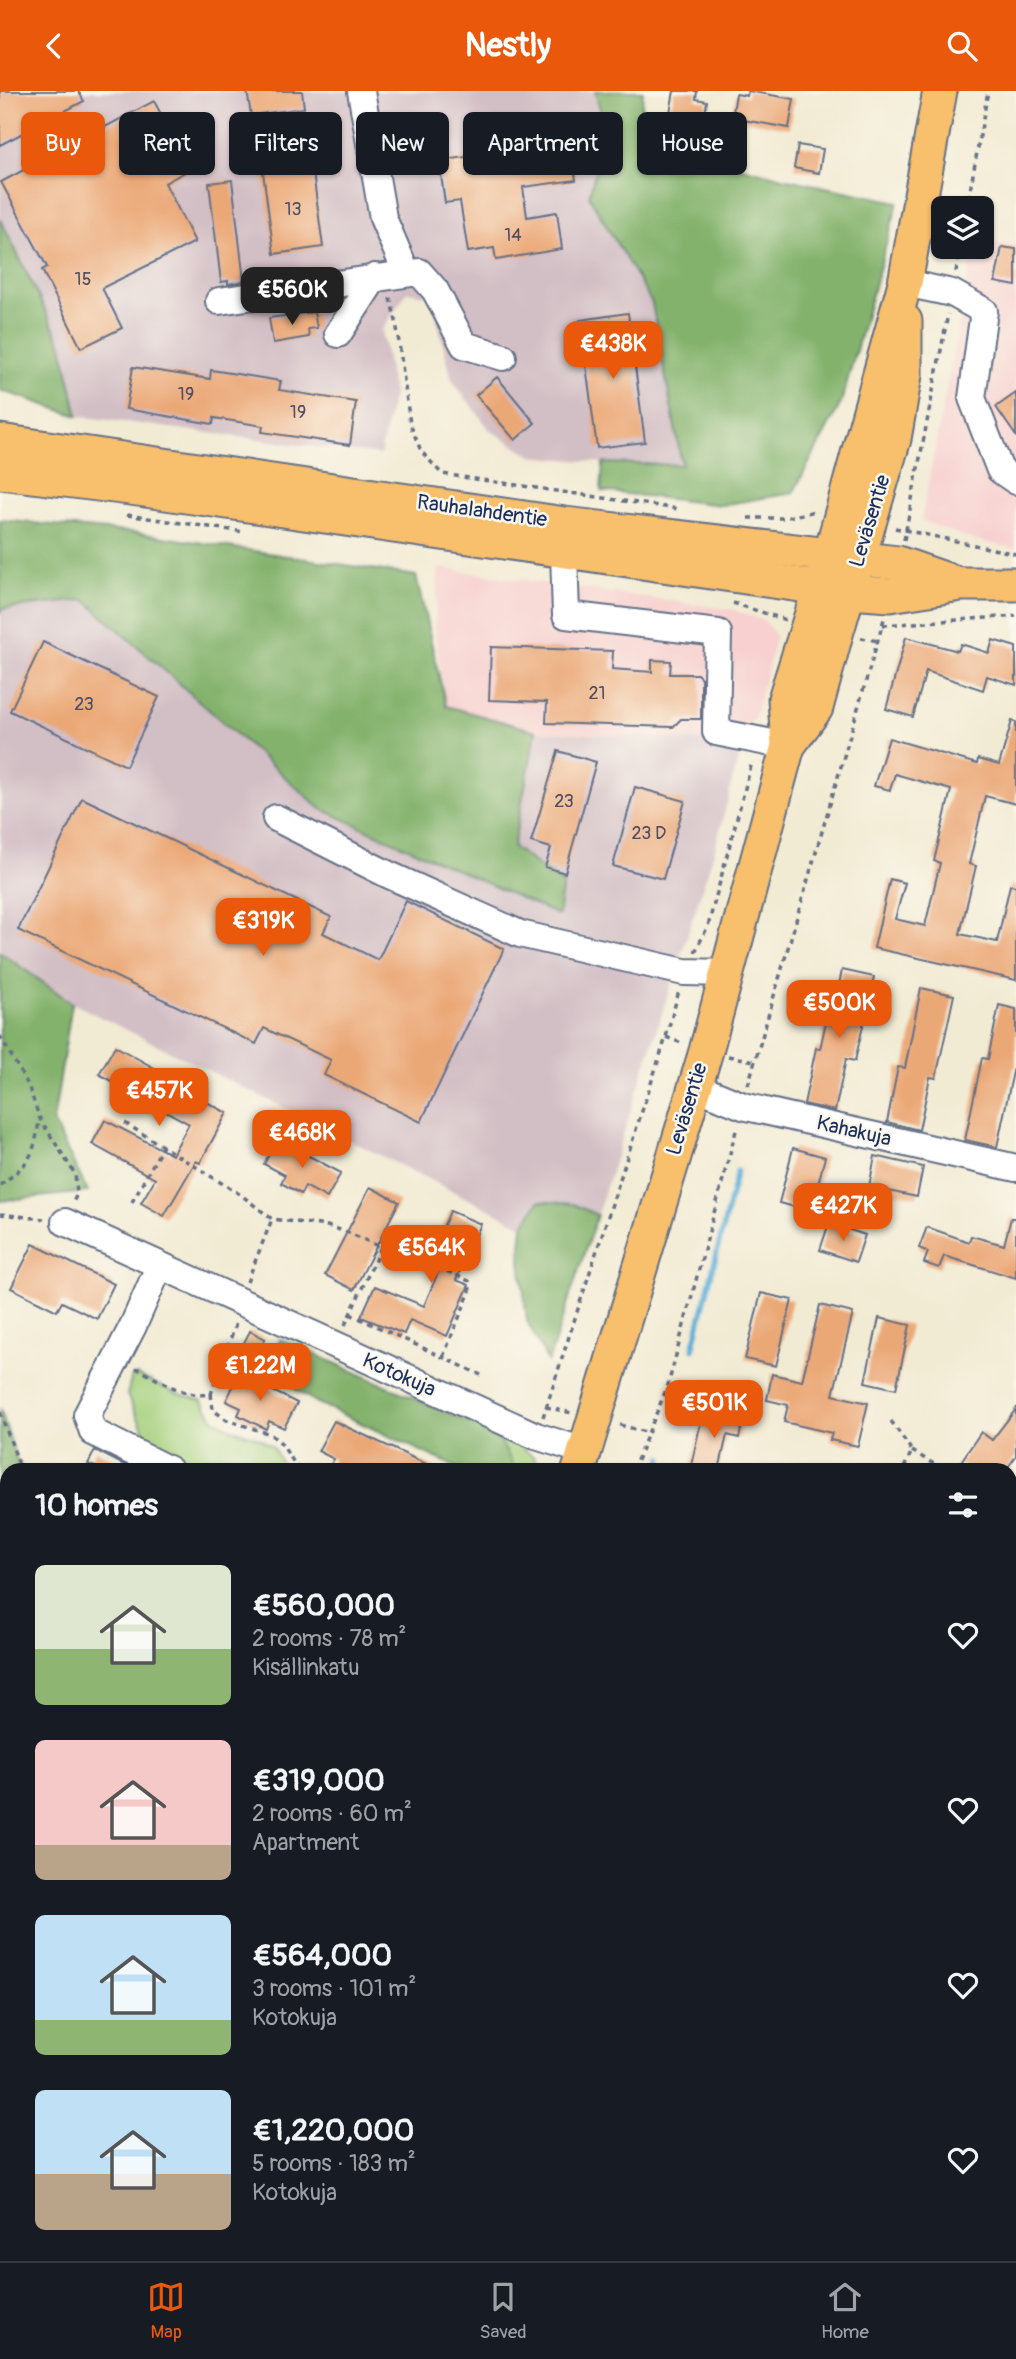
<!DOCTYPE html>
<meta charset="utf-8">
<style>
body{margin:0;font-family:Pangolin,sans-serif;background:#242831;color:#f1f3f6;height:100vh;display:flex;flex-direction:column;font-size:26px;white-space:nowrap}
*{box-sizing:border-box;margin:0}
p{font-size:23px;color:#9ea1a6}
.icon{flex:none;width:38px;height:38px;fill:none;stroke:currentColor;stroke-width:2;stroke-linecap:round;stroke-linejoin:round}
.map{position:relative;flex:1;overflow:hidden}
.sheet{position:absolute;left:0px;top:1372px;width:1017px;height:798px;display:flex;flex-direction:column;background:#171b24;border-radius:21px 21px 0 0;box-shadow:0 2px 5px #0004}
.sheet>*{flex:none}
.banner{position:absolute;left:21px;top:21px;width:975px;height:63px;display:flex;gap:14px}
.tools{position:absolute;left:931px;top:105px;display:grid;gap:14px}
.tools a{display:grid;place-items:center;width:63px;height:63px;border-radius:10px;background:#171b24;box-shadow:0 2px 5px #0004;font-size:35px}
.price{position:absolute;translate:-50% -60px;padding:0 16px;border-radius:14px;background:#ea580c;color:#fff;font-size:23px;line-height:46px;filter:drop-shadow(0 2px 4px #0008)}
.price::after{content:'';position:absolute;left:50%;top:42px;width:21px;height:16px;margin-left:-10px;background:inherit;clip-path:polygon(0 0,100% 0,50% 100%)}
.price.active{background:#222;color:#fff}
ul{padding:0;list-style:none}
li{display:flex;align-items:center;gap:21px;height:175px;padding:0 35px}
li span{display:grid;place-items:center;flex:none;width:196px;height:140px;border-radius:10px;color:#555}
li>.icon{margin-inline-start:auto}
span .icon{width:84px;height:84px;fill:#fffc;stroke-width:1}
li b{font-size:30px}
h2{display:flex;justify-content:space-between;align-items:center;height:84px;padding:0 35px;font-size:30px}
.pill{padding:0 24px;border-radius:10px;background:#171b24;box-shadow:0 2px 5px #0004;font-size:24px;line-height:63px}
.pill.active{background:#ea580c;color:#fff}
header{display:flex;justify-content:space-between;align-items:center;height:91px;padding:0 35px;background:#ea580c;color:#fff;font-size:32px;font-weight:800}
.tabs{display:flex;justify-content:space-around;align-items:center;height:98px;border-top:2px solid #363941;background:#171b24;font-size:19px;color:#9ea1a6}
.tabs a{display:grid;justify-items:center;gap:4px}
.tabs .active{color:#ea580c}
.map>svg:first-child{display:block}
.built{fill:#f7d0cf}
.industrial{fill:#d2bec5}
.green{fill:#a4d07d;stroke:#60806e;stroke-width:2}
.forest{fill:#83b26c;stroke:#4f7065;stroke-width:2}
.water{fill:#5cadd7;stroke:#3c6e9a;stroke-width:2}
.lines{fill:none;stroke-linecap:round;stroke-linejoin:round}
.stream{stroke:#5cadd7;stroke-width:5}
.building{fill:#eba877}
.minor-casing{stroke:#667187;stroke-width:30}
.major-casing{stroke:#667187;stroke-width:37}
.highway-casing{stroke:#667187;stroke-width:42}
.path{stroke:#667187;stroke-width:3.5;stroke-dasharray:5 5;stroke-linecap:butt}
.minor{stroke:#fff;stroke-width:26}
.major{stroke:#f8bf6c;stroke-width:33}
.highway{stroke:#f8bf6c;stroke-width:38}
.labels{text-anchor:middle;dominant-baseline:central;stroke-width:5;stroke-linejoin:round;paint-order:stroke}
.number-label{font-size:18px;fill:#4f4d64}
.street-label{font-size:21px;fill:#1b2f5e;stroke:#fbf7ec}
</style>
<header><svg class="icon" aria-label="back" viewBox="0 0 24 24"><path d="M15 5l-7 7 7 7"/></svg>Nestly<svg class="icon" aria-label="search" viewBox="0 0 24 24"><circle cx="10" cy="10" r="6"/><path d="M15 15l6 6"/></svg></header>
<div class="map">
<svg width="1016" height="2170" viewBox="0 0 1016 2170">
<rect width="100%" height="100%" fill="#fbf7ec"/>
<filter id="ink" filterUnits="userSpaceOnUse"><feTurbulence type="fractalNoise" baseFrequency=".0143" numOctaves="2"/><feDisplacementMap in="SourceGraphic" scale="14" xChannelSelector="R" yChannelSelector="G"/><feConvolveMatrix kernelMatrix="1 2 1 2 8 2 1 2 1" color-interpolation-filters="sRGB"/></filter>
<filter id="wash" filterUnits="userSpaceOnUse"><feTurbulence type="fractalNoise" baseFrequency=".00686" numOctaves="4" result="noise"/><feDisplacementMap in="SourceGraphic" scale="28" xChannelSelector="R" yChannelSelector="G"/><feGaussianBlur stdDeviation="1.57" result="paint"/><feColorMatrix in="noise" values="0 0 0 0 0 0 0 0 0 0 0 0 0 0 0 0 0 1.4 0 .05"/><feComposite in="paint" operator="in"/></filter>
<g filter="url(#wash)">
<rect width="100%" height="100%" fill="#f2ebd4"/>
<g class="built">
<path d="M982 150 1016 155V458L967 447 921 429 974 156H982Z"/>
<path d="M439 477 733 519 765 530 776 545 755 624 742 652 536 640 446 615 435 540Z"/>
<path d="M274 2163H459L460 2170H273Z"/>
</g>
<g class="industrial">
<path d="M0 0H595L606 40 589 105 652 212 682 374 603 372 532 365 490 339 452 289 431 205 407 201 382 239 393 303 380 364 78 325 62 254 0 127Z"/>
<path d="M85 508 321 718 563 793 513 756 536 640 742 652 715 758 597 1124 573 1113 539 1110 523 1135 72 912 0 861 1 518Z"/>
</g>
<g class="green">
<path d="M137 1284 175 1302 202 1309 213 1327 230 1337 259 1347 273 1356 285 1379C247 1379 183 1388 155 1357 146 1347 134 1318 127 1304L132 1285Z"/>
<path d="M487 1339 519 1354 535 1367 536 1379H516L501 1352Z"/>
</g>
<g class="forest">
<path d="M595 0H643L640 48 787 88 898 111 841 312 793 402 721 414 601 400 603 372 682 374 652 212 589 105 606 40Z"/>
<path d="M0 127 62 254 78 325 0 299Z"/>
<path d="M0 429 138 442 416 485 446 615 536 640 513 756 563 793 558 824 321 718 85 509 2 518 0 523Z"/>
<path d="M0 861 72 912 53 1031 88 1101 0 1110Z"/>
<path d="M539 1110 573 1113 597 1124 548 1271 527 1230 520 1168 523 1135Z"/>
<path d="M280 1248 487 1339 501 1352 516 1379H462L316 1311 286 1293 274 1269Z"/>
<path d="M0 1317 20 1379H7V1593L0 1570Z"/>
<path d="M1010 1563 1016 1567V1765H1010Z"/>
<path d="M0 2032 7 2062V2163H31L32 2170H9L0 2144Z"/>
<path d="M180 2163H274L275 2169 182 2170Z"/>
<path d="M563 2163H597L599 2170H565Z"/>
</g>
<path class="water" d="M1010 1765H1016V2170H599L597 2163H1010Z"/>
<g class="lines">
<g class="stream">
<path d="M693 1258 737 1080"/>
<path d="M660 1379 662 1366"/>
</g>
</g>
<g id="blocks">
<g class="building">
<path d="M0 0H78L84 10 0 54Z"/>
<path d="M247 0H302L304 17 251 24Z"/>
<path d="M674 0H697L696 8 707 10 701 49 666 43Z"/>
<path d="M748 0 794 8 789 37 732 27 736 3 747 5Z"/>
<path d="M154 10 190 78 165 92 195 151 102 197 122 237 81 257 42 179 47 176 1 91Z"/>
<path d="M569 44 576 89 523 96 527 126 557 121 562 158 496 169 494 157 468 161 460 110 445 112 439 70 512 59 511 52Z"/>
<path d="M798 54 823 58 819 82 794 77Z"/>
<path d="M312 74 323 156 274 163 263 81Z"/>
<path d="M232 89 244 190 228 193V190L221 191 209 92Z"/>
<path d="M1002 156 1016 158V195L995 191Z"/>
<path d="M314 221 317 237 308 238 309 246 273 252 269 227Z"/>
<path d="M628 222 645 351 597 357 580 229Z"/>
<path d="M133 276 210 288 211 279 281 290 279 299 356 311 350 354 262 341 263 335 239 331 214 327 213 333 126 318Z"/>
<path d="M497 286 535 332 515 349 476 304Z"/>
<path d="M1016 302V345L996 316Z"/>
<path d="M906 546 958 560 961 553 989 562 993 549 1016 556V594L987 585 983 599 926 580 913 626 886 618Z"/>
<path d="M43 551 159 606 126 675 10 620Z"/>
<path d="M491 556 613 560 612 578 652 581V569L671 570 670 583H697L701 587V628H681L673 636 546 632 547 611 489 609Z"/>
<path d="M1012 630 1016 631V713L985 705 969 773 976 775 960 843 997 851 1010 794 1016 795V889L874 857 890 788 905 792 895 828 925 835 940 772 934 770 951 699 895 683 890 699 874 695 889 647 977 673 978 668 999 674Z"/>
<path d="M558 660 596 671 565 782 545 776 551 757 531 751Z"/>
<path d="M635 696 685 710 663 788 613 775Z"/>
<path d="M82 707 331 826 323 842 378 869 406 810 504 858 421 1031 324 984 331 969 264 937 256 953 18 839Z"/>
<path d="M842 879 874 886 855 970 846 968 835 1020 804 1013 816 957 820 958 829 917 834 918Z"/>
<path d="M921 897 954 904 936 987 930 986 919 1039 887 1031 898 976 905 977Z"/>
<path d="M999 914 1016 918V977L1014 976 997 1056 965 1049 982 967 988 968Z"/>
<path d="M115 955 190 997 188 1001 227 1022 200 1072 196 1070 164 1125 141 1112 155 1088 92 1053 105 1029 172 1064 189 1033 99 983Z"/>
<path d="M277 1048 341 1082 327 1107 305 1095 301 1103 281 1092 285 1084 264 1073Z"/>
<path d="M793 1057 825 1066 811 1120 779 1112Z"/>
<path d="M875 1065 923 1076 917 1106 869 1096Z"/>
<path d="M370 1096 399 1111 354 1199 325 1184Z"/>
<path d="M450 1120 481 1133 456 1189 469 1194 447 1245 410 1229 404 1243 361 1226 375 1195 424 1215 442 1172 430 1166Z"/>
<path d="M1011 1127H1016V1187L944 1165 939 1177 924 1172 928 1161 919 1157 927 1136 969 1151 971 1145 1004 1154Z"/>
<path d="M829 1132 865 1144 856 1171 820 1159Z"/>
<path d="M33 1153 114 1193 97 1228 62 1211 57 1220 11 1197Z"/>
<path d="M761 1202 792 1209 776 1275 745 1268Z"/>
<path d="M820 1214 853 1222 833 1304 868 1312 858 1355 830 1349 832 1342 784 1331 788 1314 767 1309 772 1283 802 1290Z"/>
<path d="M879 1227 910 1234 896 1298 865 1291Z"/>
<path d="M250 1240 265 1248 251 1273 237 1265Z"/>
<path d="M239 1283 297 1312 284 1337 269 1330 266 1338 238 1324 241 1317 226 1310Z"/>
<path d="M1016 1318V1365L1006 1379H970L960 1372 981 1341 992 1349Z"/>
<path d="M708 1320 743 1329 739 1347 727 1344 719 1379H690L703 1322 707 1323Z"/>
<path d="M334 1330 439 1379H328L334 1368 318 1360Z"/>
<path d="M95 1359 134 1379H102L88 1373Z"/>
</g>
</g>
</g>
<g filter="url(#ink)">
<use href="#blocks" fill-opacity="0" stroke="#667187" stroke-width="2"/>
<g class="lines">
<defs>
<g id="minor">
<path d="M361 0 383 127 406 181"/>
<path d="M905 192 952 202 984 220 972 307 1000 379 1016 390"/>
<path d="M219 210 419 181 435 199 464 254 503 266"/>
<path d="M338 243 375 186"/>
<path d="M564 461 566 524 718 542 716 641 788 655"/>
<path d="M276 727 387 783 520 843 684 881 728 882"/>
<path d="M694 995 743 1015 1016 1077"/>
<path d="M65 1131 536 1345 584 1360"/>
<path d="M159 1176 133 1235 87 1324 93 1341 169 1379"/>
<path d="M0 2169V2170"/>
</g>
<g id="major">
<path d="M0 350 565 433 898 472 956 492"/>
<path d="M0 381 138 398 849 501 890 504 961 493H1016"/>
<path d="M788 655 816 617 836 543 894 348 905 284V230"/>
<path d="M579 1379 706 960 788 655 785 608 830 465 905 192 940 0"/>
<path d="M499 2163 500 2170"/>
</g>
<g id="highway">
<path d="M0 1679 7 1701"/>
<path d="M0 1873 7 1895"/>
<path d="M84 2163 86 2170"/>
<path d="M146 2163 148 2170"/>
</g>
</defs>
<use href="#minor" class="minor-casing"/>
<use href="#major" class="major-casing"/>
<use href="#highway" class="highway-casing"/>
<g class="path">
<path d="M967 117 988 0"/>
<path d="M956 181 960 156"/>
<path d="M390 207 396 230 410 333 421 360 442 383 678 418"/>
<path d="M127 424 244 441"/>
<path d="M748 427H783L816 420"/>
<path d="M895 437 1016 463"/>
<path d="M904 449 948 223"/>
<path d="M733 512 786 529"/>
<path d="M883 534 1016 525"/>
<path d="M861 547 879 550"/>
<path d="M695 861 708 835 752 671"/>
<path d="M0 945 28 994 40 1028 75 1083 77 1103 73 1111"/>
<path d="M666 946 684 953"/>
<path d="M728 965 754 970"/>
<path d="M748 994 884 528"/>
<path d="M125 1032 241 1104 272 1128 327 1135 347 1141 389 1160 414 1166 469 1190 470 1200 443 1266"/>
<path d="M0 1094C29 1073 34 1066 39 1030"/>
<path d="M132 1111 163 1055"/>
<path d="M0 1123 44 1128"/>
<path d="M247 1191 272 1128"/>
<path d="M350 1223 481 1284"/>
<path d="M345 1234 381 1156"/>
<path d="M136 1277C158 1288 186 1308 211 1303L236 1232"/>
<path d="M211 1303 213 1319 227 1329 270 1343 280 1351 299 1379"/>
<path d="M546 1316 572 1322"/>
<path d="M0 1321 21 1379"/>
<path d="M543 1326 666 946 679 900"/>
<path d="M891 1330 912 1360 903 1379"/>
<path d="M620 1334 649 1342"/>
<path d="M912 1360 944 1379"/>
<path d="M633 1379 668 1294 737 1036"/>
<path d="M1010 1645 1016 1650"/>
<path d="M1010 1711 1016 1713"/>
<path d="M547 2163 549 2170"/>
</g>
<use href="#minor" class="minor"/>
<use href="#major" class="major"/>
<use href="#highway" class="highway"/>
</g>
</g>
<g class="labels">
<g class="number-label">
<text x="293" y="118">13</text>
<text x="513" y="144">14</text>
<text x="83" y="188">15</text>
<text x="186" y="303">19</text>
<text x="298" y="321">19</text>
<text x="597" y="602">21</text>
<text x="84" y="613">23</text>
<text x="564" y="710">23</text>
<text x="649" y="742">23 D</text>
</g>
<g class="street-label">
<text transform="translate(482 420) rotate(8)">Rauhalahdentie</text>
<text transform="translate(870 430) rotate(-73)">Leväsentie</text>
<text transform="translate(687 1018) rotate(-73)">Leväsentie</text>
<text transform="translate(854 1040) rotate(13)">Kahakuja</text>
<text transform="translate(399 1284) rotate(24)">Kotokuja</text>
</g>
</g>
</svg>
<div class="tools">
<a><svg class="icon" aria-label="layers" viewBox="0 0 24 24"><path d="M12 4l9 5-9 5-9-5zM3 14l9 5 9-5"/></svg></a>
</div>
<b class="price active" style="left:292px;top:236px">€560K</b>
<b class="price" style="left:613px;top:290px">€438K</b>
<b class="price" style="left:263px;top:867px">€319K</b>
<b class="price" style="left:839px;top:949px">€500K</b>
<b class="price" style="left:159px;top:1037px">€457K</b>
<b class="price" style="left:302px;top:1079px">€468K</b>
<b class="price" style="left:843px;top:1152px">€427K</b>
<b class="price" style="left:431px;top:1194px">€564K</b>
<b class="price" style="left:260px;top:1312px">€1.22M</b>
<b class="price" style="left:714px;top:1349px">€501K</b>
<div class="banner">
<a class="pill active">Buy</a>
<a class="pill">Rent</a>
<a class="pill">Filters</a>
<a class="pill">New</a>
<a class="pill">Apartment</a>
<a class="pill">House</a>
</div>
<section class="sheet">
<h2>10 homes<svg class="icon" aria-label="filters" viewBox="0 0 24 24"><path d="M4 7h16M4 17h16"/><circle cx="9" cy="7" r="2"/><circle cx="15" cy="17" r="2"/></svg></h2>
<ul>
<li><span style="background:linear-gradient(#dfe7d0 60%,#8fb573 0)"><svg class="icon" aria-label="home" viewBox="0 0 24 24"><path d="M3 11l9-7 9 7M6 9v11h12V9"/></svg></span><div><b>€560,000</b><p>2 rooms · 78 m²</p><p>Kisällinkatu</p></div><svg class="icon" aria-label="heart" viewBox="0 0 24 24"><path d="M12 20l-8-8c-3-5 5-10 8-4 3-6 11-1 8 4z"/></svg></li>
<li><span style="background:linear-gradient(#f6c9c9 75%,#b9a48a 0)"><svg class="icon" aria-label="home" viewBox="0 0 24 24"><path d="M3 11l9-7 9 7M6 9v11h12V9"/></svg></span><div><b>€319,000</b><p>2 rooms · 60 m²</p><p>Apartment</p></div><svg class="icon" aria-label="heart" viewBox="0 0 24 24"><path d="M12 20l-8-8c-3-5 5-10 8-4 3-6 11-1 8 4z"/></svg></li>
<li><span style="background:linear-gradient(#bfe0f5 75%,#8fb573 0)"><svg class="icon" aria-label="home" viewBox="0 0 24 24"><path d="M3 11l9-7 9 7M6 9v11h12V9"/></svg></span><div><b>€564,000</b><p>3 rooms · 101 m²</p><p>Kotokuja</p></div><svg class="icon" aria-label="heart" viewBox="0 0 24 24"><path d="M12 20l-8-8c-3-5 5-10 8-4 3-6 11-1 8 4z"/></svg></li>
<li><span style="background:linear-gradient(#bfe0f5 60%,#b9a48a 0)"><svg class="icon" aria-label="home" viewBox="0 0 24 24"><path d="M3 11l9-7 9 7M6 9v11h12V9"/></svg></span><div><b>€1,220,000</b><p>5 rooms · 183 m²</p><p>Kotokuja</p></div><svg class="icon" aria-label="heart" viewBox="0 0 24 24"><path d="M12 20l-8-8c-3-5 5-10 8-4 3-6 11-1 8 4z"/></svg></li>
</ul>
</section>
</div>
<nav class="tabs">
<a class="active"><svg class="icon" aria-label="map" viewBox="0 0 24 24"><path d="M3 6l6-2 6 2 6-2v14l-6 2-6-2-6 2zM9 4v14M15 6v14"/></svg>Map</a>
<a><svg class="icon" aria-label="saved" viewBox="0 0 24 24"><path d="M7 4h10v16l-5-4-5 4z"/></svg>Saved</a>
<a><svg class="icon" aria-label="home" viewBox="0 0 24 24"><path d="M3 11l9-7 9 7M6 9v11h12V9"/></svg>Home</a>
</nav>
